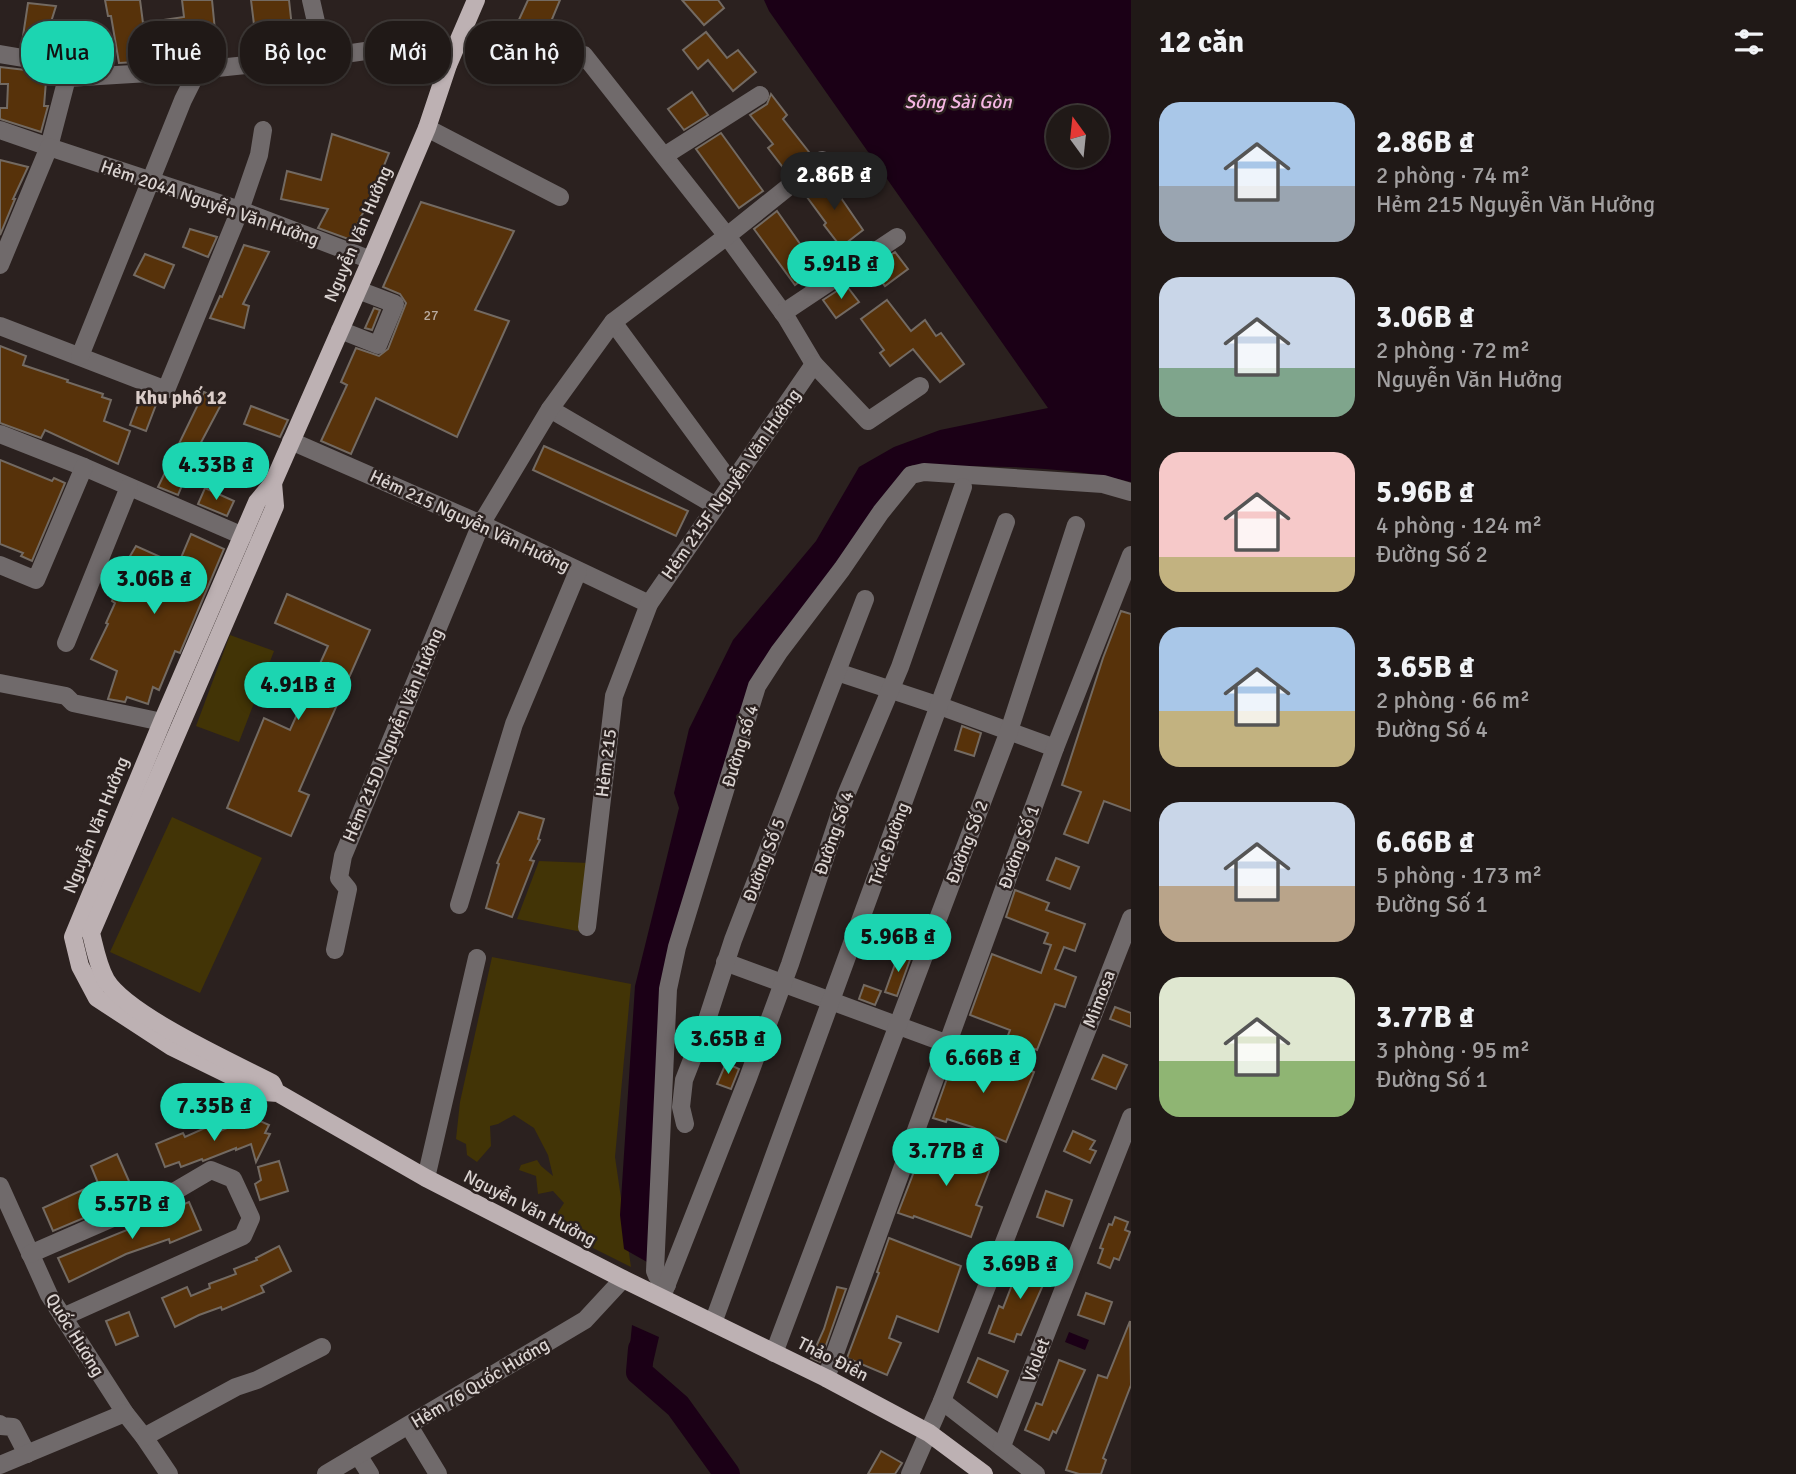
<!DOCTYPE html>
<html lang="vi">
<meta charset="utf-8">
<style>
body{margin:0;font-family:Signika,sans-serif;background:#2d2624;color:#f1f3f6;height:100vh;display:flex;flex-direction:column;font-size:26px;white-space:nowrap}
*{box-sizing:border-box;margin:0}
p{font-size:23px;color:#a2a0a1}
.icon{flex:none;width:38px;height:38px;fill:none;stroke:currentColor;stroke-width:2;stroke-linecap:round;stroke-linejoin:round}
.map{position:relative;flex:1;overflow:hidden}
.drawer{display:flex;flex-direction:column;background:#201917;width:665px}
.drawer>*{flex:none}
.guide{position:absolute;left:21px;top:21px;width:665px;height:63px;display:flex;gap:14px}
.needle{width:46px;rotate:345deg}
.tools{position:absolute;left:1046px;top:105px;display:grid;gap:14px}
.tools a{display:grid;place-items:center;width:63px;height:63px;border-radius:50%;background:#201917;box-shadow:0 2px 5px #0004,0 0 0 2px #3d3836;font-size:35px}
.price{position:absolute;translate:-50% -60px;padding:0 16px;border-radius:24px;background:#1cd5b1;color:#111;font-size:23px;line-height:46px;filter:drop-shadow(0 2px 4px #0008)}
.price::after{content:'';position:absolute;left:50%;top:42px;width:21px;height:16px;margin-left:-10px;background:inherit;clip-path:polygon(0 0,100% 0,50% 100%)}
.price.on{background:#222;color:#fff}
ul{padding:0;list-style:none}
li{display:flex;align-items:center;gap:21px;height:175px;padding:0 28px}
li span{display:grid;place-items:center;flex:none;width:196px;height:140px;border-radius:21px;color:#555}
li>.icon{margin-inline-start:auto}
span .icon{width:84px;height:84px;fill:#fffc;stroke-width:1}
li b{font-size:30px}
h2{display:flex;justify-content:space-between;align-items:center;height:84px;padding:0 28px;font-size:30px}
.pill{padding:0 24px;border-radius:28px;background:#201917;box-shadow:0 2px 5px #0004,0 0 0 2px #3d3836;font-size:24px;line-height:63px}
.pill.on{background:#1cd5b1;color:#111}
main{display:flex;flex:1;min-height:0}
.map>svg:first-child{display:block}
.green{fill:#423406}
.water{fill:#1b0016;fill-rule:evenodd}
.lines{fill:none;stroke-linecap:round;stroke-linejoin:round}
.river{stroke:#1b0016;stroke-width:26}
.building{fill:#57320a;stroke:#736a62;stroke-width:2}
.minor{stroke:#706a6b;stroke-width:18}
.major{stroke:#bdb1b3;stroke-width:18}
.labels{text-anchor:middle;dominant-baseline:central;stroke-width:5;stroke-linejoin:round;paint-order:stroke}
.number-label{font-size:14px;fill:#b9ab9f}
.street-label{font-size:18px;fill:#dad3d1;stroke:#2b211f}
.water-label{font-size:19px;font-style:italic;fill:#f5b6e3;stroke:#2b211f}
.neighbourhood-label{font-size:19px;font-weight:bold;fill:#dbcdc9;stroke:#2b211f}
</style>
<main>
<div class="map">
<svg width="1131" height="1474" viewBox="0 0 1131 1474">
<rect width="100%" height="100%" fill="#2b211f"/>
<g class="green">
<path d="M230 635 274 651 239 742 196 726Z"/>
<path d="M172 817 262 858 200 993 110 952Z"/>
<path d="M539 861 589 863 582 932 517 919Z"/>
<path d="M492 957 631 984 615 1157 631 1267 549 1226 564 1203 553 1191 538 1194 536 1176 519 1170 521 1165 537 1160 541 1166 553 1176 548 1155 534 1128 514 1115 498 1124 490 1126 491 1146 477 1162 467 1155 466 1144 456 1139 460 1102Z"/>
</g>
<g class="water">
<path d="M764 0H1131V482C1060 464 985 467 912 465L749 685 671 945 647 1262 624 1249 620 1215 635 986 679 808 674 793 689 729 733 640 816 541 859 467 894 447 940 430 1048 408 769 11ZM1059 117H1097V156H1059Z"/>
<path d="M632 1325 659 1337 647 1389 627 1376Z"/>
<path d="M1069 1332 1089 1340 1085 1350 1065 1342Z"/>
</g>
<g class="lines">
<path class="river" d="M641 1349 639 1372 678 1406 727 1474"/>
</g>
<g class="building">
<path d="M105 0H140L143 23 184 17 182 0H212L217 51 186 54 187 59 119 63 111 16H108Z"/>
<path d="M251 0H289L293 37 256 41Z"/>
<path d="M528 0H560L535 60 506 48Z"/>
<path d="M682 0H718L724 8 704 25Z"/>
<path d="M28 3 56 6 46 38 23 36Z"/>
<path d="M706 32 727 58 738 50 756 72 733 91 708 60 698 69 683 50Z"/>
<path d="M0 67 34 71 47 69 44 106H48L41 132 0 119V108H7L8 84H0Z"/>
<path d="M692 92 708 115 684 130 668 109Z"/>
<path d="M771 94 787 115 783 119 809 152 785 170 768 148 773 144 750 115 767 104Z"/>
<path d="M721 133 763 191 739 208 696 149Z"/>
<path d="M332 134 389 153 377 183 381 184 360 218 351 240 318 228 328 209 281 199 287 171 321 180Z"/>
<path d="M0 160 28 167 13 199H15L0 235Z"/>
<path d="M826 176 863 230 841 247 824 225 826 223 804 193Z"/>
<path d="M421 202 514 231 475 310 509 321 457 437 376 398 351 454 321 441 347 385 341 382 356 348 379 356 388 349 406 303 400 294 383 287Z"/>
<path d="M777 211 817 268 795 285 754 229Z"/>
<path d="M190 229 217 237 208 257 183 247Z"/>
<path d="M244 245 269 252 243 304 249 306 244 328 210 318 220 296 222 297Z"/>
<path d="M895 252 908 269 885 286 871 268Z"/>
<path d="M145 254 174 265 164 288 134 275Z"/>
<path d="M846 285 859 302 836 318 823 300Z"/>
<path d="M887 300 911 331 925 320 936 336 941 333 964 364 940 382 913 349 890 366 880 353 884 350 861 319Z"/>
<path d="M374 308 380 310 372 330 365 328Z"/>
<path d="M0 346 26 356 23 365 68 380 67 382 103 394 102 397 111 400 104 421 130 431 118 464 45 430 41 438 0 423Z"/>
<path d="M204 392 223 401 197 450 178 495 158 487Z"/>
<path d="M141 396 157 402 146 431 130 425Z"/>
<path d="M251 406 288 420 280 437 244 424Z"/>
<path d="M544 446 688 511 676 536 533 470Z"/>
<path d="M0 460 52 481 54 478 65 483 32 561 21 556 23 553 0 544Z"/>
<path d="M205 488 234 501 227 516 198 504Z"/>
<path d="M191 534 224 549 180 653 175 651 159 690 153 687 148 704 127 697 125 702 108 699 117 671 91 659 108 624 106 623 115 603 112 601 126 563 136 546 178 565Z"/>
<path d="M287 594 370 630 299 791 309 795 291 836 227 808 264 718 290 730 328 646 275 623Z"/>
<path d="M1121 611 1131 614V811L1104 801 1088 843 1064 834 1081 792 1062 785 1103 658Z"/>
<path d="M962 726 981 733 974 756 955 750Z"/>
<path d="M519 812 544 819 538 839 540 840 530 860 534 861 512 917 486 908 499 864 497 863Z"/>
<path d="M1056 858 1079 867 1070 889 1047 880Z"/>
<path d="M1015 890 1049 903 1046 910 1085 924 1075 951 1064 947 1055 969 1076 977 1065 1007 1055 1004 1037 1050 1007 1038 1010 1030 970 1015 992 954 1041 973 1051 945 1044 943 1048 933 1006 917Z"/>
<path d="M899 953 911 957 897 996 885 992Z"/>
<path d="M864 985 881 991 875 1005 859 999Z"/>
<path d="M1115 1007 1131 1013V1027L1110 1019Z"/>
<path d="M957 1050 1002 1067 1005 1061 1034 1072 1006 1142 972 1127 947 1119 946 1122 933 1118Z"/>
<path d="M1103 1055 1127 1065 1116 1089 1092 1079Z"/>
<path d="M726 1063 739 1069 731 1089 717 1084Z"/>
<path d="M249 1116 269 1125 265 1133 270 1134 256 1162 251 1144 236 1150V1148L203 1161 202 1159 181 1167 179 1162 165 1167 156 1144 183 1133 185 1137 216 1123 220 1131 242 1122Z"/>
<path d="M1073 1131 1095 1141 1090 1149 1096 1151 1090 1163 1064 1151Z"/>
<path d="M927 1138 992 1164 976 1205 982 1207 971 1237 914 1216 913 1218 898 1213Z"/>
<path d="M117 1154 132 1188 87 1207 91 1215 53 1231 43 1208 98 1183 91 1166Z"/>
<path d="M279 1161 288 1191 260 1200 255 1184 261 1180 258 1167Z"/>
<path d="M1046 1191 1072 1200 1063 1226 1037 1217Z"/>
<path d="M189 1202 201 1230 170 1243 169 1239 126 1254 69 1282 58 1258 127 1230 126 1227Z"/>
<path d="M1115 1217 1128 1222 1125 1230 1130 1232 1119 1260 1114 1258 1110 1268 1098 1263 1103 1249 1100 1248 1109 1224 1112 1225Z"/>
<path d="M889 1238 961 1266 938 1332 897 1316 889 1338 901 1343 887 1375 847 1358 879 1273 877 1272Z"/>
<path d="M279 1246 291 1271 261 1286 264 1292 222 1310 221 1307 199 1315 175 1327 162 1298 187 1287 191 1296 210 1288 209 1284 236 1274 234 1269 257 1260 256 1258Z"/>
<path d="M1022 1259 1050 1269 1021 1335 1017 1334 1014 1342 989 1333 999 1306 1003 1308Z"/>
<path d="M837 1287 846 1289 820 1362 811 1358 824 1329Z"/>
<path d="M1086 1293 1112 1302 1104 1324 1078 1315Z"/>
<path d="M129 1312 138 1336 116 1345 106 1321Z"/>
<path d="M1130 1321 1131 1385 1103 1458 1106 1460 1101 1474H1079L1066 1470 1098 1375 1107 1378Z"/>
<path d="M978 1358 1008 1371 997 1397 968 1382Z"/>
<path d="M1059 1360 1085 1370 1056 1433 1053 1431 1049 1440 1025 1430 1036 1403 1042 1405Z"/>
<path d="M881 1451 902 1463 895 1474H868Z"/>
</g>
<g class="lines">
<g class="minor">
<path d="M311 0 324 57"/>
<path d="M0 54 35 60"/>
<path d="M584 55 727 236 786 317 814 364 868 421 920 386"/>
<path d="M427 128 560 197"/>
<path d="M0 130 49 147 67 78 198 70 324 57 393 47 448 65"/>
<path d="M664 156 760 95"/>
<path d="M0 265 49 147 240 210 371 260"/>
<path d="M783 313 897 237"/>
<path d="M613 322 732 484"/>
<path d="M0 326 166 390 240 210 259 155 263 130"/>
<path d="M340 330 378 345 395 304 358 290"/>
<path d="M80 356 183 100 198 70"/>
<path d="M550 409 716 506"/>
<path d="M0 434 84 467 243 536"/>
<path d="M291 441 481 524 649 604"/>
<path d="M0 565 36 580 84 467"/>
<path d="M66 643 129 487"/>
<path d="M837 672 940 706 1055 748"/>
<path d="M0 683 66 696 73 703 162 722"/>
<path d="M459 905 514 724 578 571"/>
<path d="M587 927 614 696 649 604 814 364"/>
<path d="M335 950 348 889 339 878 343 856 481 524 550 409 613 322 727 236 822 160"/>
<path d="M725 962 948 1044"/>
<path d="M685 1124 681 1107 684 1080 705 1026 733 940 865 599"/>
<path d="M426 1178 477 958"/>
<path d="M0 1186 49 1295 125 1413 144 1437 169 1474"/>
<path d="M30 1254 177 1190 211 1170 233 1179 251 1218 243 1236 63 1317"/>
<path d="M667 1285 657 1276 655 1271 668 989 677 947 757 686 779 652 842 569 881 512 911 475 924 472 1103 484 1131 492"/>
<path d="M663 1294 748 1078 790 964 846 795 900 667 963 487"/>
<path d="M713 1323 1006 522"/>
<path d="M774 1353 1009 731 1076 525"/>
<path d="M826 1378 1055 748 1131 555"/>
<path d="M942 1401 1036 1474"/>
<path d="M0 1424 1 1426 13 1427 27 1454"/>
<path d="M409 1426 438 1474"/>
<path d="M144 1437 236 1387 257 1380 322 1347"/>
<path d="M1002 1446 1131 1117"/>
<path d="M358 1455 370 1474"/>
<path d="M0 1465 125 1413"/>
<path d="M326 1474 585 1320 623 1279"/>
<path d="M910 1474 942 1401 1131 918"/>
</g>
<g class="major">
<path d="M476 0 448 65 427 128 371 260 273 483 257 502 162 722 73 937 80 966 97 998 172 1047 264 1092 278 1093 426 1178 623 1279 826 1378 929 1433 984 1474"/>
<path d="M273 483 275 506 91 933C95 949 98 966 106 980 127 1015 233 1063 272 1083L274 1087"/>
</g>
</g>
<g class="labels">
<g class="number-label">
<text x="431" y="315">27</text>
</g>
<g class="street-label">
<text transform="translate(210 203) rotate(19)">Hẻm 204A Nguyễn Văn Hưởng</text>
<text transform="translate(358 234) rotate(-67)">Nguyễn Văn Hưởng</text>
<text transform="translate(731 484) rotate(-55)">Hẻm 215F Nguyễn Văn Hưởng</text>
<text transform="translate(470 521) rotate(25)">Hẻm 215 Nguyễn Văn Hưởng</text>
<text transform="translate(393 735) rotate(-67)">Hẻm 215D Nguyễn Văn Hưởng</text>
<text transform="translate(740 746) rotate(-73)">Đường số 4</text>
<text transform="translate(606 763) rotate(-83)">Hẻm 215</text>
<text transform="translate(96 825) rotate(-68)">Nguyễn Văn Hưởng</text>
<text transform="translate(834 833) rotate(-71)">Đường Số 4</text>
<text transform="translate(967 842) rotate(-69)">Đường Số 2</text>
<text transform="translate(889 844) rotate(-70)">Trúc Đường</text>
<text transform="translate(1019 847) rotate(-70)">Đường Số 1</text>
<text transform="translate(764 860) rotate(-69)">Đường Số 5</text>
<text transform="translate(1099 999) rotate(-69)">Mimosa</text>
<text transform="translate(530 1208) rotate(27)">Nguyễn Văn Hưởng</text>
<text transform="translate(75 1335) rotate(58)">Quốc Hương</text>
<text transform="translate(833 1359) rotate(27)">Thảo Điền</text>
<text transform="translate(1036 1360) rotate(-69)">Violet</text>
<text transform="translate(480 1383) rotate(-31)">Hẻm 76 Quốc Hương</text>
</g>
<g class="water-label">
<text x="958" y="102">Sông Sài Gòn</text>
</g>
<g class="neighbourhood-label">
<text x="181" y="398">Khu phố 12</text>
</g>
</g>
</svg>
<div class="tools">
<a><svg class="needle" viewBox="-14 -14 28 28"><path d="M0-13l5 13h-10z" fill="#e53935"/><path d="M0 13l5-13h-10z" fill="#a2a0a1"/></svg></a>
</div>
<b class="price on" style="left:834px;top:212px">2.86B ₫</b>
<b class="price" style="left:841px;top:301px">5.91B ₫</b>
<b class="price" style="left:216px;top:502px">4.33B ₫</b>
<b class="price" style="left:154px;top:616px">3.06B ₫</b>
<b class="price" style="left:298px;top:722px">4.91B ₫</b>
<b class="price" style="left:898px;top:974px">5.96B ₫</b>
<b class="price" style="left:728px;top:1076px">3.65B ₫</b>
<b class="price" style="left:983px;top:1095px">6.66B ₫</b>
<b class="price" style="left:214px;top:1143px">7.35B ₫</b>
<b class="price" style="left:946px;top:1188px">3.77B ₫</b>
<b class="price" style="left:132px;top:1241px">5.57B ₫</b>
<b class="price" style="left:1020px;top:1301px">3.69B ₫</b>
<div class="guide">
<a class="pill on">Mua</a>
<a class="pill">Thuê</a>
<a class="pill">Bộ lọc</a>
<a class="pill">Mới</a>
<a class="pill">Căn hộ</a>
</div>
</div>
<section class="drawer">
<h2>12 căn<svg class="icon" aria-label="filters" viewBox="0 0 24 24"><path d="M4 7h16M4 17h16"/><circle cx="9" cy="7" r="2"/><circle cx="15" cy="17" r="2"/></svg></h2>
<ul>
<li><span style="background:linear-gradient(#a9c7e8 60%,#9aa5b1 0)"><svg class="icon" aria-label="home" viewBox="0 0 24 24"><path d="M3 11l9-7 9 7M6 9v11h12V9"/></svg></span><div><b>2.86B ₫</b><p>2 phòng · 74 m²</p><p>Hẻm 215 Nguyễn Văn Hưởng</p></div></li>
<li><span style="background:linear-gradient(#c9d6e8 65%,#7fa58c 0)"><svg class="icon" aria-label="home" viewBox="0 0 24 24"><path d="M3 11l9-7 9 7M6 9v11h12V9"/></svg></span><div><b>3.06B ₫</b><p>2 phòng · 72 m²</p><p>Nguyễn Văn Hưởng</p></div></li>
<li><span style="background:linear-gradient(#f6c9c9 75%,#c2b280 0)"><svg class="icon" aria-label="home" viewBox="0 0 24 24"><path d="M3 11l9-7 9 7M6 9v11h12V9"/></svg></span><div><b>5.96B ₫</b><p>4 phòng · 124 m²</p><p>Đường Số 2</p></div></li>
<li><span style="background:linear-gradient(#a9c7e8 60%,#c2b280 0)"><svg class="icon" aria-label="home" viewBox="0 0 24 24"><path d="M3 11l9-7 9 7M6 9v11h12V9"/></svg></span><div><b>3.65B ₫</b><p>2 phòng · 66 m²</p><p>Đường Số 4</p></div></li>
<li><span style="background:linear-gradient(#c9d6e8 60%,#b9a48a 0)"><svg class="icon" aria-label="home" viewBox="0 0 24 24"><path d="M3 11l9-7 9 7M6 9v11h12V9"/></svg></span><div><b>6.66B ₫</b><p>5 phòng · 173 m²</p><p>Đường Số 1</p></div></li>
<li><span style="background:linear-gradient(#dfe7d0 60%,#8fb573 0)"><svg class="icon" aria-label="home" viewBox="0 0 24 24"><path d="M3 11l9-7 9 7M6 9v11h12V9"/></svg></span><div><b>3.77B ₫</b><p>3 phòng · 95 m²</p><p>Đường Số 1</p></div></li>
</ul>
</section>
</main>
